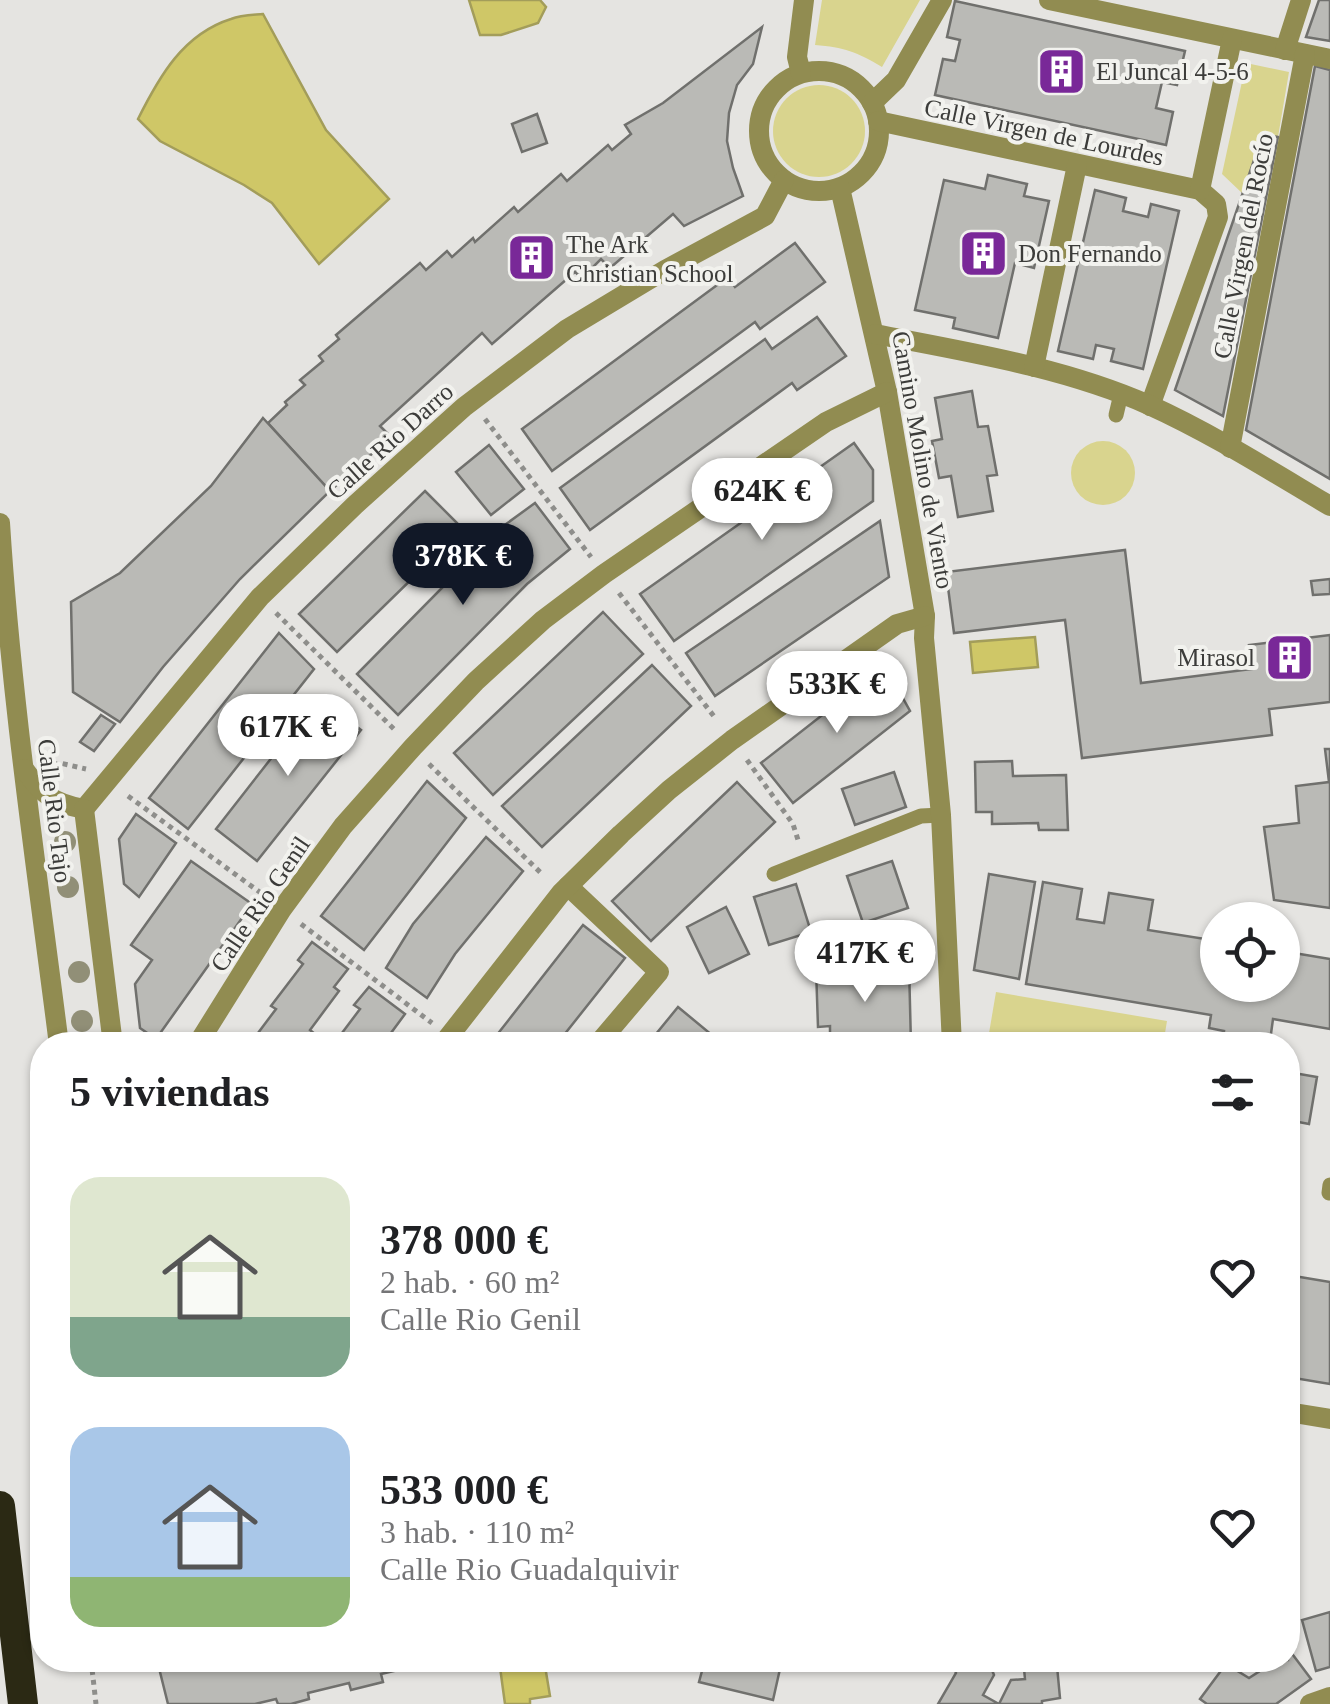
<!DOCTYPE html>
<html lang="es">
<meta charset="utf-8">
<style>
body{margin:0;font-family:"Times New Roman",serif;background:#f2f2f2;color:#202124;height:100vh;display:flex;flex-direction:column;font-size:38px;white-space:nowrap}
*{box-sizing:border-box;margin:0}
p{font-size:32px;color:#757577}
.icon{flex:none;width:55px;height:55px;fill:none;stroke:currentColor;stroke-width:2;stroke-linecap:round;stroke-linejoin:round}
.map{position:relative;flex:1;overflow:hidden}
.details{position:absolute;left:30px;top:1032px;width:1270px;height:640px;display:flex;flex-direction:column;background:#fff;border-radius:40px;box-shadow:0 2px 8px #0004}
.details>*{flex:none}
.buttons{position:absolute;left:1200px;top:902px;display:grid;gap:20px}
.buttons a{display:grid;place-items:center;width:100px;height:100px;border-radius:50%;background:#fff;box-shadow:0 2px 8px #0004;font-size:50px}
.price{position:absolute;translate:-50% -85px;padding:0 22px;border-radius:35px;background:#fff;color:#222;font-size:32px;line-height:65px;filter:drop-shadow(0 2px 5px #0008)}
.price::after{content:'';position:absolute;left:50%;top:60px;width:30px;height:22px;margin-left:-15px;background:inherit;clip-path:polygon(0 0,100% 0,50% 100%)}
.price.active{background:#111827;color:#fff}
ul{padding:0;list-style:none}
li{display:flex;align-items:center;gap:30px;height:250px;padding:0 40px}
li span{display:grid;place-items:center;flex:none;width:280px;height:200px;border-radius:30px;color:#555}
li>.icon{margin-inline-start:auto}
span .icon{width:120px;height:120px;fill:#fffc;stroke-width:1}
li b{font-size:42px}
h2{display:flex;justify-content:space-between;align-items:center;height:120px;padding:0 40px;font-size:42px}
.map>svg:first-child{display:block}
.green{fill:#d9d48e}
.water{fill:#cfc767;stroke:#a39d5a;stroke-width:2.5}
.building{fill:#babab6;stroke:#70706d;stroke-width:2.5}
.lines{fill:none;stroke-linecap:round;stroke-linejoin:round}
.path{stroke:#8e8e8b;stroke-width:5;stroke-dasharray:5 5;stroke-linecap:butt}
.lane{stroke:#918c51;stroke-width:15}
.street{stroke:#918c51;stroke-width:20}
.highway{stroke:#2b2914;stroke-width:30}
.tree{fill:#918f77}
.labels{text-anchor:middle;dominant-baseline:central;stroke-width:8;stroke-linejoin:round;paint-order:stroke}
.poi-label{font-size:25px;fill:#3c3c3a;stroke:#f2f2ee;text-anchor:start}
.street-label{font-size:25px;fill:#3c3c3a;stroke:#f2f2ee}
</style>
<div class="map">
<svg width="1330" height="1704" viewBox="0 0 1330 1704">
<rect width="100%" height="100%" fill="#e5e4e1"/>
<g class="green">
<path d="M822 0H920L882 67C857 52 844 47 815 45Z"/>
<path d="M1246 63 1289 72 1278 137 1263 134 1242 193 1222 174Z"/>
<circle cx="819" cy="131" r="46"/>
<circle cx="1103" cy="473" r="32"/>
<path d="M996 992 1167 1021 1163 1045H987Z"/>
</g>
<g class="water">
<path d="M469 0H540L546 7 538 23 501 35H480Z"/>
<path d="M263 14 326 130 389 199 319 264 272 203 244 185 160 141 138 119C159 77 183 34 231 19 241 15 253 15 263 14Z"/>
<path d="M1035 637 1038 667 973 673 970 642Z"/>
<path d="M499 1660H544L550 1696 530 1699V1704H505Z"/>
</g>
<g class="building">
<path d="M1319 0H1330V41L1306 37Z"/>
<path d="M955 1 1185 51 1177 85 1162 82 1156 108 1173 112 1166 145 935 95 943 59 955 61 960 40 947 37Z"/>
<path d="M762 27 753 64 737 85 729 113 727 141 733 168 743 196 684 226 673 214 610 268 601 259 582 278 575 272 492 344 482 333 380 426 391 437 330 491 268 423 287 405 285 402 305 385 300 380 323 361 319 356 339 339 336 335 420 263 426 270 447 251 452 257 473 238 475 242 514 207 518 212 561 174 567 181 608 145 612 150 631 134 625 125 663 103Z"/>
<path d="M1315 66 1330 70V479L1246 430Z"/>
<path d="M537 114 547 143 522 152 512 124Z"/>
<path d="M1263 134 1278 137 1223 416 1175 390Z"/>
<path d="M988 175 1027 184 1024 196 1049 201 1034 268 1015 263 998 338 953 328 955 318 915 310 944 180 985 189Z"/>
<path d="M1095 190 1126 198 1123 211 1148 217 1151 204 1179 211 1143 369 1111 361 1114 349 1096 345 1093 359 1058 351Z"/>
<path d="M795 243 825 282 760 329 755 322 552 471 522 429 728 277 735 287Z"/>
<path d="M817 317 846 356 797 390 792 383 590 530 560 488 765 339 772 349Z"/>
<path d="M972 391 978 427 988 426 997 475 987 476 993 511 958 517 951 476 939 478 932 441 942 439 935 398Z"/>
<path d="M263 418 330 491 240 579 163 667 120 722 73 692 71 602 120 573 211 486Z"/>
<path d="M854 443 873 470V501L674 641 640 594Z"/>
<path d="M489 445 524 489 491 515 456 472Z"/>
<path d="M425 491 463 529 337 652 299 614Z"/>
<path d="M535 503 570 549 527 584 398 715 357 674 502 527Z"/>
<path d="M880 521 889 577 715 696 686 653Z"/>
<path d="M1125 550 1141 683 1252 669 1249 645 1330 635V702L1269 709 1272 735 1082 758 1065 620 954 633 946 572Z"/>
<path d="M1330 579V594L1313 595 1311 581Z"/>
<path d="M603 612 643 654 493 795 454 753Z"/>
<path d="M279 633 314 669 188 829 149 798Z"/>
<path d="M652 665 691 706 542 847 502 806Z"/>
<path d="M885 666 910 711 793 803 761 763Z"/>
<path d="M319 697 361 730 257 861 216 829Z"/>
<path d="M101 715 115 724 94 751 80 742Z"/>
<path d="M1325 749H1330V908L1274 900 1264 827 1299 823 1296 786 1329 782Z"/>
<path d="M1012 761 1013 776 1066 775 1068 830H1039L1038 823 992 824V812H976L975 762Z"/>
<path d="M894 772 906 807 855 825 842 789Z"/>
<path d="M427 781 466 818 364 950 321 916Z"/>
<path d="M737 782 775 822 651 941 612 901Z"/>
<path d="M136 814 176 843 139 897 124 884 119 839Z"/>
<path d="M486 837 523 871 455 954 427 998 386 968 413 924Z"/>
<path d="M191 861 252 904 156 1039 140 1028 135 984 152 960 131 945Z"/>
<path d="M892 861 908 908 863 923 847 876Z"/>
<path d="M989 874 1035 882 1019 979 974 970Z"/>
<path d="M1043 882 1082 889 1077 919 1104 923 1109 893 1153 900 1148 930 1218 941V985H1282V951L1330 959V1029L1273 1019 1270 1041 1252 1037 1250 1045H1222L1224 1031 1209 1028 1211 1015 1026 984Z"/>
<path d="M796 884 811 932 769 945 754 897Z"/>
<path d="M726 907 749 954 709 973 687 927Z"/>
<path d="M583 925 625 958 556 1045H489Z"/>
<path d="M312 942 348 969 334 987 339 991 310 1030 316 1035 308 1045H249L276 1009 271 1006 303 964 298 960Z"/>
<path d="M909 965 911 1045H830V1026L818 1027 816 968Z"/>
<path d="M369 987 405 1014 391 1033 396 1036 390 1045H333L360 1009 354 1005Z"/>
<path d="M678 1007 718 1040 713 1045H647Z"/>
<path d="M1288 1072 1317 1077 1309 1124 1288 1120Z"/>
<path d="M1288 1275 1330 1282V1384L1288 1377Z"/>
<path d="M1330 1612V1667L1316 1671 1302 1620Z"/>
<path d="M1290 1651 1311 1679 1276 1704H1207L1200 1699 1226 1664 1249 1678 1277 1660H1288V1653Z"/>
<path d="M157 1660H395L398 1670 381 1674 383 1682 351 1690 349 1683 308 1693 309 1699 291 1704H278L276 1699 255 1704H168Z"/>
<path d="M705 1660H782L773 1700 699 1682Z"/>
<path d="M951 1660H988L994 1675 983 1695 999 1704 1011 1680 1025 1679 1024 1669 1057 1666 1060 1698 1042 1701V1704H938L956 1673Z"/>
</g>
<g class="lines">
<g class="path">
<path d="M485 419 591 557"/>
<path d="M619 593 716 719"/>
<path d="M276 613 397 732"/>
<path d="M747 760 793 824 799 843"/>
<path d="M429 764 543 875"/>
<path d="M53 765 60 763 86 769"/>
<path d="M128 796 265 896"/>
<path d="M301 924 432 1023"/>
<path d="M91 1660 96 1704"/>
</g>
<g class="lane">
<path d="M1116 415 1121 394"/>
<path d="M774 874 921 816 941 815"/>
<path d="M1329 1193 1330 1185"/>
</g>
<g class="street">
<path d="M1049 0 1330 59"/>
<path d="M1285 50 1301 0"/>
<circle cx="819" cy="131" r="60"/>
<path d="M801 73 797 57 804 0"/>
<path d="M872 103 896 80 942 0"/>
<path d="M878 121 1200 190 1216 204 1218 217 1150 406"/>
<path d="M840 188 887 392 925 616 924 638 941 815 952 1045"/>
<path d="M1200 190 1232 39"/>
<path d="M875 334C967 352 1063 367 1149 405 1211 433 1271 471 1330 506"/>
<path d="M1034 367 1077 165"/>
<path d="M1230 448 1305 54"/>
<path d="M0 523C11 698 37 871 59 1045"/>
<path d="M24 769C42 794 52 803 84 809L260 597 355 505 464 407 567 329 665 270 765 216 784 180"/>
<path d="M84 809 113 1045"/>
<path d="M568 886 659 972 597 1045"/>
<path d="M197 1045 282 909 343 826 413 747 476 681 543 620 604 574 826 422 887 392"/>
<path d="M442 1045 561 893 621 834 669 790 732 740 897 624 925 616"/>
<path d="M1288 1412 1330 1419"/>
<path d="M1310 1704 1330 1697"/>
</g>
<path class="highway" d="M0 1506 23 1704"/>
</g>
<g class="tree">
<circle cx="65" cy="842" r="11"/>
<circle cx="68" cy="887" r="11"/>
<circle cx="79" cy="972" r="11"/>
<circle cx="82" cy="1021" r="11"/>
</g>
<defs>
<symbol id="building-square" viewBox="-11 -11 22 22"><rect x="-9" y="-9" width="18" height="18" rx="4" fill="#792898" stroke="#f2f2ee"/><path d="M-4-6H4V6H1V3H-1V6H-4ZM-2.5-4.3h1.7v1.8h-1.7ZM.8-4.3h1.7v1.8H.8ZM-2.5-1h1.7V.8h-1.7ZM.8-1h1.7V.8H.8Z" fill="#fff"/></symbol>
</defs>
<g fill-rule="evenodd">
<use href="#building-square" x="1034" y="44" width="55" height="55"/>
<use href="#building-square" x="956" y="226" width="55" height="55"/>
<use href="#building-square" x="504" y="230" width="55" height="55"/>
<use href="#building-square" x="1262" y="630" width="55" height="55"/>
</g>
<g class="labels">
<g class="poi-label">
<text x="1096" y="71">El Juncal 4-5-6</text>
<text x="566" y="244">The Ark<tspan x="566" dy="29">Christian School</tspan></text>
<text x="1018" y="253">Don Fernando</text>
<text x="1255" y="657" text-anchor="end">Mirasol</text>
</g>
<g class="street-label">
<text transform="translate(1044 132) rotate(12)">Calle Virgen de Lourdes</text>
<text transform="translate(1243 246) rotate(-79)">Calle Virgen del Rocío</text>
<text transform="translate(390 441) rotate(-42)">Calle Rio Darro</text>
<text transform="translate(923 460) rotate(80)">Camino Molino de Viento</text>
<text transform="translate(55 811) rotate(83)">Calle Rio Tajo</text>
<text transform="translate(260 904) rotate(-56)">Calle Rio Genil</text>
</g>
</g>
</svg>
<div class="buttons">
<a><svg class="icon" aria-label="locate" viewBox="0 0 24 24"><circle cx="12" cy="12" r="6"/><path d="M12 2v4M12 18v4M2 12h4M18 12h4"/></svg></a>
</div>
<b class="price" style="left:762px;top:543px">624K €</b>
<b class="price active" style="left:463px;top:608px">378K €</b>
<b class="price" style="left:837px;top:736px">533K €</b>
<b class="price" style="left:288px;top:779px">617K €</b>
<b class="price" style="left:865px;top:1005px">417K €</b>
<section class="details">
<h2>5 viviendas<svg class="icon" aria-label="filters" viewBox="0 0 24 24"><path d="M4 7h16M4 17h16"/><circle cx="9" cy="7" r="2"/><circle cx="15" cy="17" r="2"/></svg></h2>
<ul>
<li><span style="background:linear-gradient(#dfe7d0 70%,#7fa58c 0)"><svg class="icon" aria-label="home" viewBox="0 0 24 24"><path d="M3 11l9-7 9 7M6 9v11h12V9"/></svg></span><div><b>378 000 €</b><p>2 hab. · 60 m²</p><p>Calle Rio Genil</p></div><svg class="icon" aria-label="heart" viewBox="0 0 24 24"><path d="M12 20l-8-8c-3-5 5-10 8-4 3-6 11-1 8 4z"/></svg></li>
<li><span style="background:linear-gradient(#a9c7e8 75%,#8fb573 0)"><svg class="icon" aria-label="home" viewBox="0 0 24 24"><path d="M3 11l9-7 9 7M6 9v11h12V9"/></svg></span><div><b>533 000 €</b><p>3 hab. · 110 m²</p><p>Calle Rio Guadalquivir</p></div><svg class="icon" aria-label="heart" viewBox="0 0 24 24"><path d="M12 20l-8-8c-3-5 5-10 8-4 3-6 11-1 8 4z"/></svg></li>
</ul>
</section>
</div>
